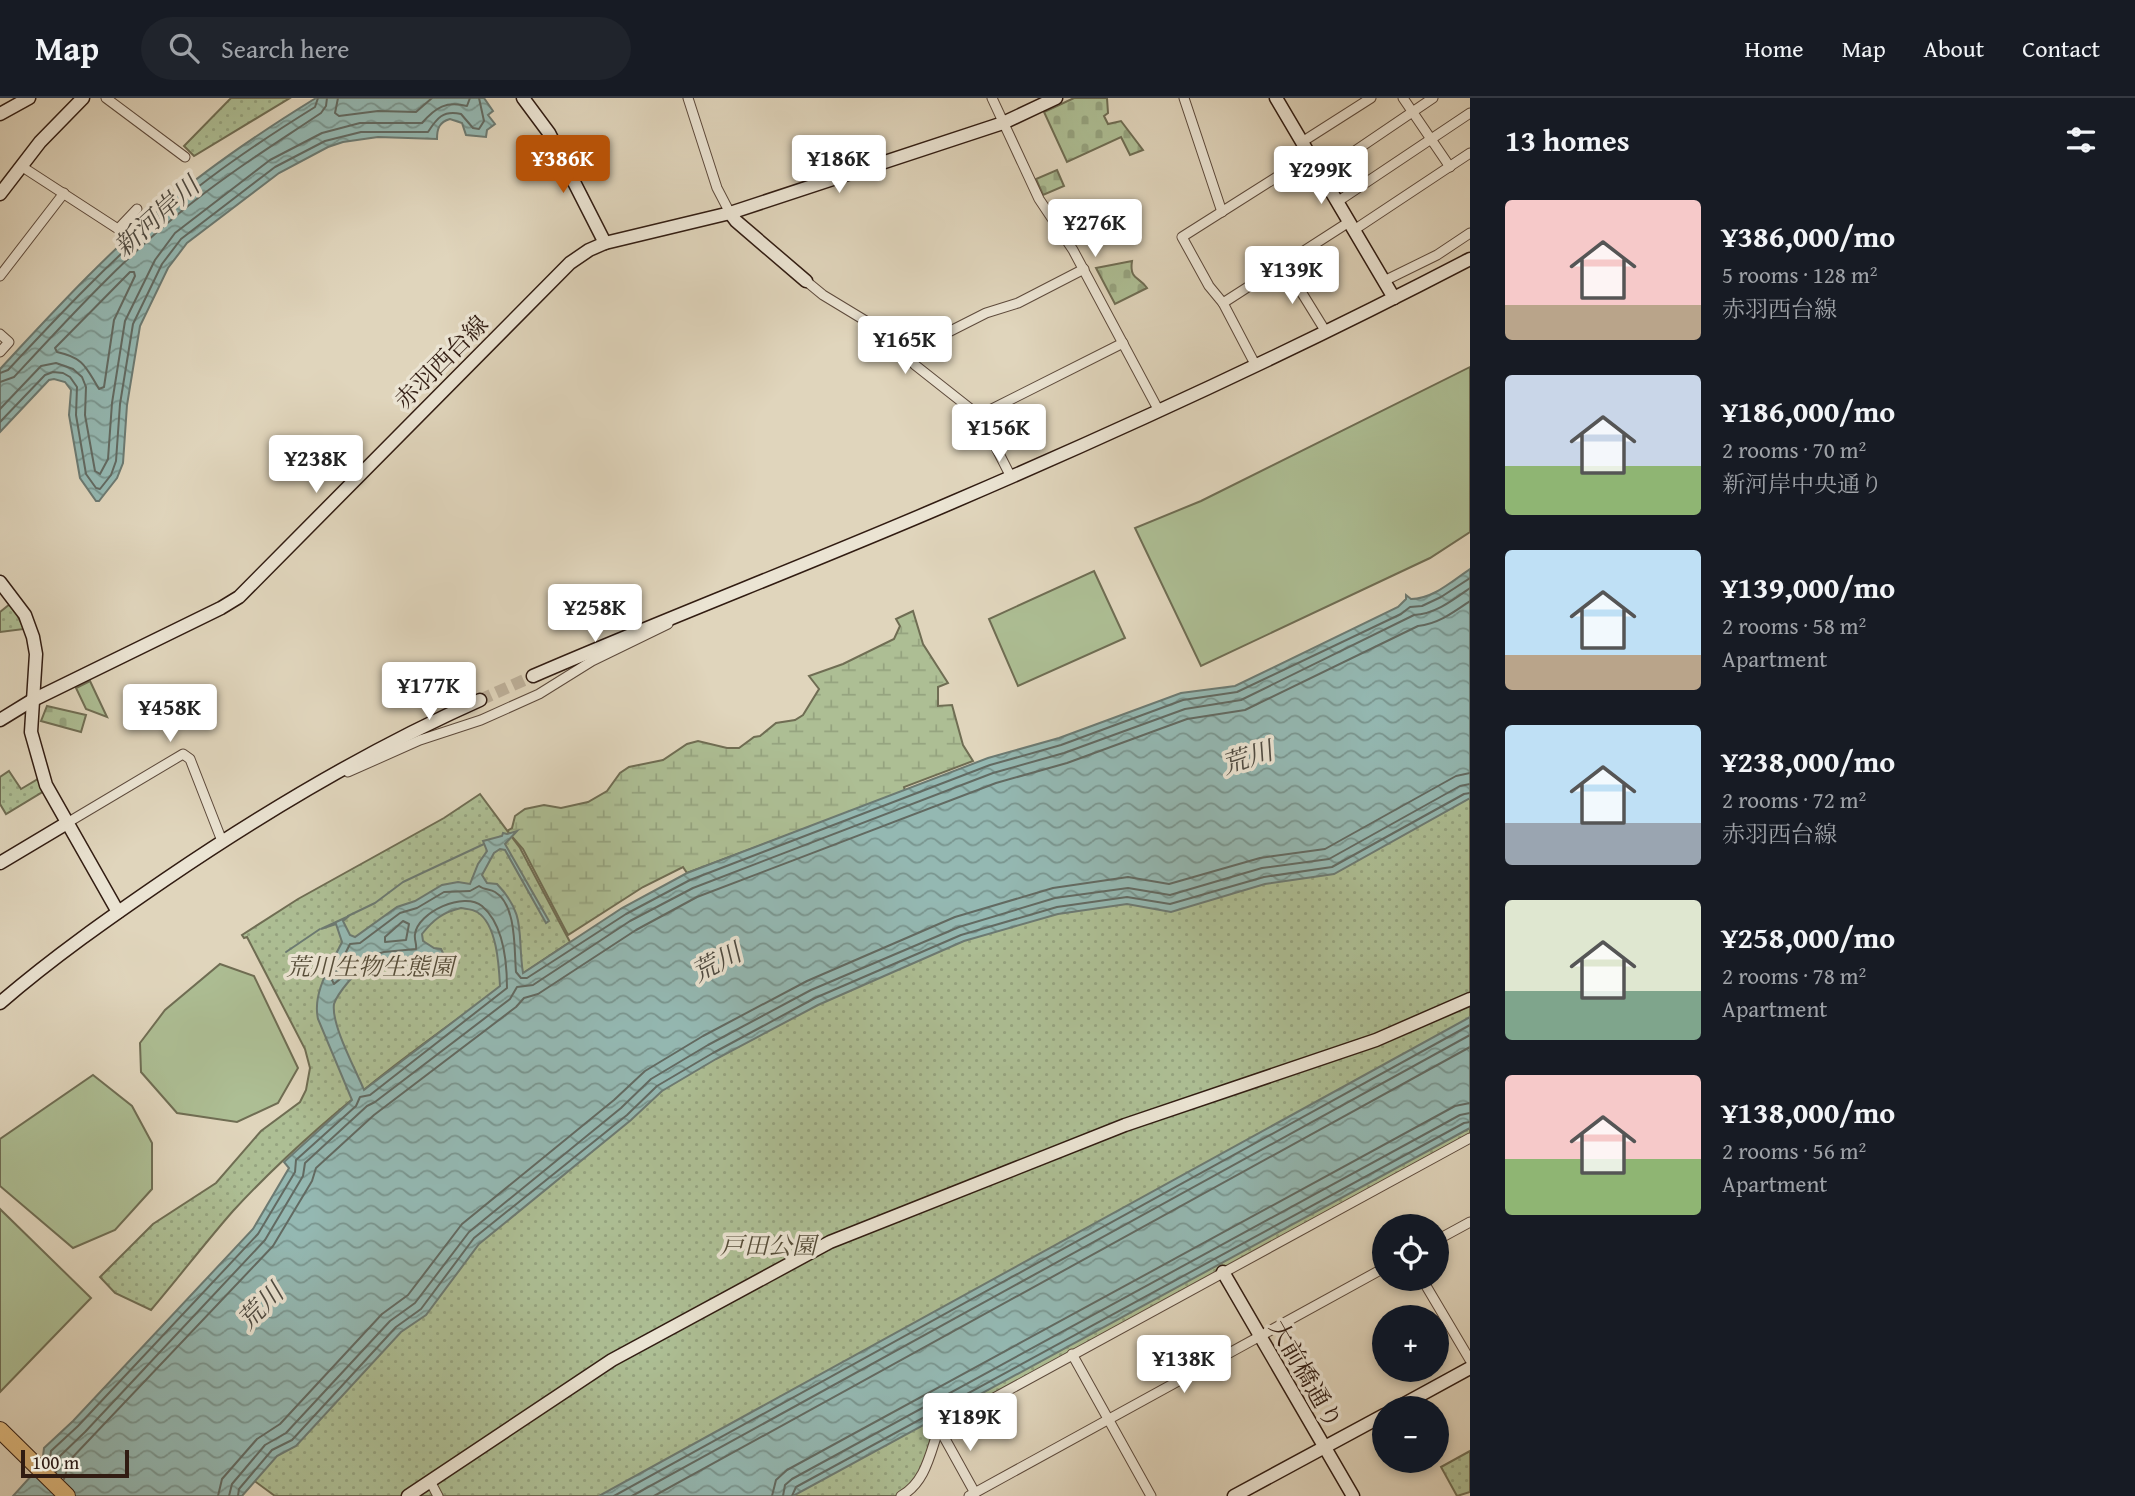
<!DOCTYPE html>
<meta charset="utf-8">
<style>
body{margin:0;font-family:"Gentium Book Plus","Noto Serif JP",serif;background:#20242c;color:#f1f3f6;height:100vh;display:flex;flex-direction:column;font-size:26px;white-space:nowrap}
*{box-sizing:border-box;margin:0}
p{font-size:23px;color:#9ea1a6}
.icon{flex:none;width:38px;height:38px;fill:none;stroke:currentColor;stroke-width:2;stroke-linecap:round;stroke-linejoin:round}
.map{position:relative;flex:1;overflow:hidden}
.drawer{display:flex;flex-direction:column;background:#171b24;width:665px}
.drawer>*{flex:none}
.tools{position:absolute;left:1372px;top:1116px;display:grid;gap:14px}
.tools a{display:grid;place-items:center;width:77px;height:77px;border-radius:50%;background:#171b24;box-shadow:0 4px 10px #0003;font-size:35px}
.scale{position:absolute;left:21px;bottom:18px;width:108px;box-sizing:border-box;padding-left:7px;border:4px solid #311c12;border-top:0;font-size:19px;line-height:24px;white-space:nowrap;color:#311c12;-webkit-text-stroke:5px #ebe4d3;paint-order:stroke}
.price{position:absolute;translate:-50% -60px;padding:0 16px;border-radius:7px;background:#fff;color:#222;font-size:23px;line-height:46px;filter:drop-shadow(0 2px 4px #0008)}
.price::after{content:'';position:absolute;left:50%;top:42px;width:21px;height:16px;margin-left:-10px;background:inherit;clip-path:polygon(0 0,100% 0,50% 100%)}
.price.selected{background:#b45309;color:#fff}
ul{padding:0;list-style:none}
li{display:flex;align-items:center;gap:21px;height:175px;padding:0 35px}
li span{display:grid;place-items:center;flex:none;width:196px;height:140px;border-radius:7px;color:#555}
li>.icon{margin-inline-start:auto}
span .icon{width:84px;height:84px;fill:#fffc;stroke-width:1}
li b{font-size:30px}
h2{display:flex;justify-content:space-between;align-items:center;height:84px;padding:0 35px;font-size:30px}
header{display:flex;align-items:center;gap:42px;box-sizing:border-box;height:98px;padding:0 35px;background:#171b24;border-bottom:2px solid #363941}
header strong{font-size:33px}
nav{display:flex;gap:38px;margin-inline-start:auto;font-size:24px}
.search{width:490px;height:63px;background:#20242c;display:flex;align-items:center;gap:18px;box-sizing:border-box;padding:0 24px;border-radius:38px;color:#9ea1a6;font-size:26px}
main{display:flex;flex:1;min-height:0}
.map>svg:first-child{display:block}
.grass{fill:#adbe94;stroke:#6f6d53;stroke-width:2}
.wetland{fill:url(#wetland-marsh);stroke:#6f6d53;stroke-width:2}
.cemetery{fill:url(#cemetery-stones);stroke:#6f6d53;stroke-width:2}
.park{fill:url(#park-dots);stroke:#6f6d53;stroke-width:2}
.water{fill:url(#water-waves);stroke:#6c7a72;stroke-width:2;fill-rule:evenodd}
.lines{fill:none;stroke-linecap:round;stroke-linejoin:round}
.shore{stroke:#626a62;stroke-width:2}
.stream{stroke:#6c7a72;stroke-width:2}
.secondary-tunnel{stroke:#bdb09a;stroke-width:12;stroke-dasharray:12 6;stroke-linecap:butt}
.street-casing{stroke:#5d4a3c;stroke-width:11}
.secondary-casing{stroke:#311c12;stroke-width:15}
.highway-casing{stroke:#311c12;stroke-width:18}
.street{stroke:#ebe4d3;stroke-width:9}
.secondary{stroke:#ebe4d3;stroke-width:12}
.highway{stroke:#e0ba7e;stroke-width:16}
.labels{text-anchor:middle;dominant-baseline:central;stroke-width:7;stroke-linejoin:round;paint-order:stroke}
.street-label{font-size:24px;fill:#311c12;stroke:#ebe4d3}
.park-label{font-size:24px;font-style:italic;fill:#564d39;stroke:#ebe4d3}
.water-label{font-size:26px;font-style:italic;fill:#4f4b42;stroke:#ebe4d3}
</style>
<header>
<strong>Map</strong>
<div class="search"><svg class="icon" aria-label="search" viewBox="0 0 24 24"><circle cx="10" cy="10" r="6"/><path d="M15 15l6 6"/></svg>Search here</div>
<nav><a>Home</a><a>Map</a><a>About</a><a>Contact</a></nav>
</header>
<main>
<div class="map">
<svg width="1470" height="1398" viewBox="0 0 1470 1398">
<defs>
<pattern id="wetland-marsh" width="20" height="14" patternUnits="userSpaceOnUse" patternTransform="scale(1.75)"><rect width="20" height="14" fill="#adbe94"/><path d="M1 5h8M5 5V1M11 12h8M15 12V8" fill="none" stroke="#95a37f"/></pattern>
<pattern id="cemetery-stones" width="16" height="16" patternUnits="userSpaceOnUse" patternTransform="scale(1.75)"><rect width="16" height="16" fill="#adbe94"/><path d="M2 7V4a2 2 0 0 1 4 0v3zM10 15v-3a2 2 0 0 1 4 0v3z" fill="#95a37f"/></pattern>
<pattern id="park-dots" width="8" height="8" patternUnits="userSpaceOnUse" patternTransform="scale(1.75)"><rect width="8" height="8" fill="#adbe94"/><path d="M2 2h.1M6 6h.1" fill="none" stroke="#95a37f" stroke-width="1.8" stroke-linecap="round"/></pattern>
<pattern id="water-waves" width="16" height="10" patternUnits="userSpaceOnUse" patternTransform="scale(1.75)"><rect width="16" height="10" fill="#94b8b2"/><path d="M0 5q4-4 8 0t8 0" fill="none" stroke="#79958f"/></pattern>
</defs>
<rect width="100%" height="100%" fill="#e0d5bc"/>
<filter id="stains"><feTurbulence type="fractalNoise" baseFrequency=".00286" numOctaves="4"/><feColorMatrix values="0 0 0 0 .2 0 0 0 0 .09 0 0 0 0 .02 0 0 0 .5 -.17"/></filter>
<radialGradient id="worn" r=".72"><stop offset=".6" stop-color="#630" stop-opacity="0"/><stop offset="1" stop-color="#630" stop-opacity=".3"/></radialGradient>
<g class="grass">
<path d="M1470 269V434L1430 460 1201 568 1135 430 1201 403Z"/>
<path d="M1094 473 1125 540 1018 588 989 521Z"/>
<path d="M90 583 107 619 86 611 76 590Z"/>
<path d="M220 866 254 878 298 970 278 1005 237 1024 177 1015 141 974 140 945 165 912Z"/>
<path d="M93 977 132 1008 152 1045V1091L115 1132 73 1150 0 1088V1041Z"/>
<path d="M0 1111 91 1200 0 1294Z"/>
</g>
<path class="wetland" d="M913 513 923 546 948 585 938 589V608L952 607 963 647 973 663 904 689 905 693 687 775 683 769 643 789 568 837 523 751 507 733 512 730 515 718 525 711 544 707 561 710 588 704 607 693 620 675 629 669 663 662 687 646 698 643 727 650H739L754 639 760 638 776 625 795 622 803 617 819 591 809 578 843 566 894 541 900 528 896 521Z"/>
<g class="cemetery">
<path d="M1074 0H1107L1108 15 1104 18 1108 26 1121 23 1143 52 1130 57 1121 39 1067 64 1044 14Z"/>
<path d="M1057 72 1064 88 1043 97 1036 81Z"/>
<path d="M1132 163C1129 182 1140 179 1147 190L1115 206 1096 170Z"/>
<path d="M47 608 86 617 81 634 41 623Z"/>
</g>
<g class="park">
<path d="M231 0H290L194 58 184 48Z"/>
<path d="M10 506 17 516 24 531 0 534V514Z"/>
<path d="M1470 597V1037L939 1329 924 1375 901 1398H275L178 1327 409 1091Z"/>
<path d="M9 673 21 691 38 681 44 693 6 716 0 706V679Z"/>
<path d="M480 696 520 750 570 844C452 922 330 1008 233 1113 205 1145 179 1179 151 1212L115 1195 100 1179 153 1126 216 1085 261 1033 300 1004 306 992 310 970 305 951 247 839 244 840 242 837 298 801 444 720Z"/>
<path d="M1172 1245 1182 1262 1195 1255 1202 1266 1179 1279 1162 1251Z"/>
<path d="M1470 1353V1394L1457 1398 1441 1369Z"/>
</g>
<g class="water">
<path d="M316 0H484L493 13 488 17 495 26 487 32 486 39 466 37 462 25 450 21C439 24 437 31 437 41L378 39 343 44 328 49 279 75 187 145 168 170 140 228 127 307 123 365 117 380 99 403H96L80 380 69 317 71 292 65 284 54 281 49 282 0 334V271C54 213 107 155 167 105 213 66 264 32 316 0Z"/>
<path d="M1470 471V700L1334 776 1265 786 1171 814 1127 806 1058 816 964 843 818 907 716 961 662 993 631 1022 479 1146 426 1217 401 1234 296 1348 277 1358 242 1398H13L42 1366 44 1350 73 1323 253 1131 289 1070 284 1064 352 1002 318 921C312 894 331 867 342 844L336 826 321 831 349 818 343 823 350 837 355 839 397 809 415 803 442 787 458 784 470 786 478 766 487 753 483 743 502 738 503 735 507 736 517 733 505 746 549 823 546 825 505 752 500 751 494 755 482 777 487 785 497 786C527 817 517 837 523 875L622 810 687 775 988 660 1059 640 1181 595 1235 588 1398 509 1406 501V497L1411 501C1433 501 1452 483 1470 471ZM461 810C466 811 473 811 477 814 497 826 499 868 500 888L364 992C356 972 331 927 334 906 336 899 344 889 349 883 359 872 370 864 385 861 404 857 425 863 444 857L441 851 434 850 423 843 422 836C433 822 443 814 461 810Z"/>
<path d="M1470 919V1030L793 1398H599Z"/>
</g>
<g class="lines">
<g class="shore">
<path d="M338 0 335 15 339 18 378 13 416 14 432 0"/>
<path d="M130 174H134L135 178 114 222 104 289 99 291C86 270 85 260 57 254L55 250Z"/>
<path d="M0 275 8 272C60 216 112 161 171 111 215 73 265 40 315 9L318 0"/>
<path d="M0 284 14 279C66 223 118 166 177 117 222 79 272 48 321 15L326 8 327 0"/>
<path d="M0 311 41 268 56 265 73 271 82 279 86 289 85 317 95 373 100 376 108 361 112 305 125 223 155 162 175 135 270 62 322 35 360 25H422C436 9 446 3 467 8L470 0"/>
<path d="M0 324 45 277 53 274 63 275 70 279 77 289 76 317 86 376 96 390 100 391 111 377 116 363 120 306 133 226 162 166 181 141 275 69 325 43 361 34H428C437 20 443 12 461 16L473 30 479 31 484 23 479 0"/>
<path d="M403 823 409 826 406 842 385 844V839Z"/>
<path d="M49 1367 51 1353 78 1328 258 1136 295 1074 296 1062 356 1008 360 999 370 997 507 890C507 864 503 826 482 808 464 793 418 814 415 836 414 842 417 846 416 851L384 854 367 859 334 886 332 882 350 846 360 845 400 815 417 810 444 794 470 793 479 788C484 792 490 791 495 794 517 807 514 852 516 874L521 880H527L626 816 690 782 990 667 1061 647 1183 602 1237 594 1401 516 1410 509 1422 508 1441 499 1470 480"/>
<path d="M56 1374 60 1358 85 1334 265 1142 303 1078 305 1065 367 1008 375 1004 510 901 517 889 533 887 630 823 693 790 993 675 1064 655 1185 611 1241 602 1414 517C1435 516 1453 502 1470 490"/>
<path d="M64 1381 70 1362 273 1148 312 1083 316 1070 374 1017 516 909 524 900 538 896 636 832 697 799 996 685 1067 665 1187 621 1245 612 1418 528C1438 526 1454 514 1470 503"/>
<path d="M218 1398 222 1381 257 1341 280 1326 382 1216 408 1197 462 1126 614 1002 645 973 703 938 807 883 955 819 1053 790 1128 779 1169 786 1260 760 1325 751 1456 678 1470 675"/>
<path d="M229 1398 232 1386 265 1347 286 1335 390 1223 415 1205 469 1134 621 1010 651 981 708 947 811 892 959 829 1055 800 1128 790 1170 797 1262 770 1329 761 1460 688 1470 686"/>
<path d="M238 1398 239 1391 272 1352 292 1342 396 1229 421 1211 474 1140 627 1017 657 988 713 955 815 900 961 837 1057 809 1127 799 1170 806 1264 779 1332 769 1464 696 1470 695"/>
<path d="M614 1398 1470 927"/>
<path d="M632 1398 1470 937"/>
<path d="M654 1398 1470 949"/>
<path d="M772 1398 776 1382 787 1372 1455 1008 1470 1005"/>
<path d="M783 1398 785 1387 792 1381 1460 1017 1470 1015"/>
<path d="M792 1398 796 1389 1464 1025 1470 1024"/>
</g>
<g class="stream">
<path d="M348 818 375 805 403 784 484 746"/>
<path d="M286 854 320 831"/>
</g>
<path class="secondary-tunnel" d="M480 602 533 578"/>
<defs>
<g id="street">
<path d="M106 0 185 59"/>
<path d="M688 0 717 90 730 115"/>
<path d="M992 0 1039 101 1073 152 1159 313"/>
<path d="M1184 0 1222 114"/>
<path d="M1403 0 1450 69"/>
<path d="M1302 44 1371 0"/>
<path d="M21 68 118 131 137 111"/>
<path d="M1321 76 1433 0"/>
<path d="M1337 104 1470 15"/>
<path d="M1354 132 1470 55"/>
<path d="M1284 166 1326 234"/>
<path d="M0 178 64 95"/>
<path d="M806 183 823 197 894 240 915 267 972 312 988 334 1011 379"/>
<path d="M1384 183 1437 157 1470 135"/>
<path d="M1223 205 1349 124"/>
<path d="M0 236 9 244 0 254"/>
<path d="M907 255 986 215 1018 205 1084 171"/>
<path d="M1256 268 1223 205 1209 188 1182 139 1310 58"/>
<path d="M978 318 1123 245"/>
<path d="M348 674 420 642 481 622 539 596 592 563 668 526"/>
<path d="M67 725 183 656 190 661 222 743"/>
<path d="M1437 1142 1470 1124"/>
<path d="M1422 1181 1470 1262"/>
<path d="M1072 1256 1151 1398"/>
<path d="M939 1330 975 1395"/>
<path d="M430 1383 438 1398"/>
<path d="M901 1398C926 1384 930 1355 939 1330L1470 1040"/>
<path d="M969 1398 1384 1170"/>
</g>
<g id="secondary">
<path d="M523 0 549 35 605 145"/>
<path d="M1276 0 1394 200"/>
<path d="M0 16 29 0"/>
<path d="M0 96 40 44 83 0"/>
<path d="M730 115 736 123 806 183"/>
<path d="M0 484 25 517 33 539 36 556 31 634 46 687 118 814"/>
<path d="M533 578C672 518 814 464 953 404 1128 329 1301 249 1470 161"/>
<path d="M0 622 31 603 221 510 239 499 570 165 589 152 605 145 730 115 1003 25 1056 0"/>
<path d="M0 765 67 725"/>
<path d="M0 905C52 860 109 820 166 781 266 713 370 651 480 602"/>
<path d="M1223 1174 1353 1398"/>
<path d="M1395 1311 1470 1270"/>
<path d="M408 1398 612 1262 830 1144 1125 1027 1376 942 1470 901"/>
<path d="M1234 1398 1384 1317"/>
</g>
<path id="highway" d="M0 1332 67 1398"/>
</defs>
<use href="#street" class="street-casing"/>
<use href="#secondary" class="secondary-casing"/>
<use href="#highway" class="highway-casing"/>
<use href="#street" class="street"/>
<use href="#secondary" class="secondary"/>
<use href="#highway" class="highway"/>
</g>
<g class="labels">
<g class="street-label">
<text transform="translate(441 264) rotate(-45)">赤羽西台線</text>
<text transform="translate(1306 1276) rotate(60)">大前橋通り</text>
</g>
<g class="park-label">
<text x="370" y="868">荒川生物生態園</text>
<text x="768" y="1147">戸田公園</text>
</g>
<g class="water-label">
<text transform="translate(156 118) rotate(-42)">新河岸川</text>
<text transform="translate(1247 659) rotate(-18)">荒川</text>
<text transform="translate(716 864) rotate(-28)">荒川</text>
<text transform="translate(260 1208) rotate(-45)">荒川</text>
</g>
</g>
<rect width="100%" height="100%" filter="url(#stains)"/>
<rect width="100%" height="100%" fill="url(#worn)"/>
</svg>
<div class="tools">
<a><svg class="icon" aria-label="locate" viewBox="0 0 24 24"><circle cx="12" cy="12" r="6"/><path d="M12 2v4M12 18v4M2 12h4M18 12h4"/></svg></a>
<a>+</a>
<a>−</a>
</div>
<div class="scale">100 m</div>
<b class="price selected" style="left:563px;top:97px">¥386K</b>
<b class="price" style="left:839px;top:97px">¥186K</b>
<b class="price" style="left:1321px;top:108px">¥299K</b>
<b class="price" style="left:1095px;top:161px">¥276K</b>
<b class="price" style="left:1292px;top:208px">¥139K</b>
<b class="price" style="left:905px;top:278px">¥165K</b>
<b class="price" style="left:999px;top:366px">¥156K</b>
<b class="price" style="left:316px;top:397px">¥238K</b>
<b class="price" style="left:595px;top:546px">¥258K</b>
<b class="price" style="left:429px;top:624px">¥177K</b>
<b class="price" style="left:170px;top:646px">¥458K</b>
<b class="price" style="left:1184px;top:1297px">¥138K</b>
<b class="price" style="left:970px;top:1355px">¥189K</b>
</div>
<section class="drawer">
<h2>13 homes<svg class="icon" aria-label="filters" viewBox="0 0 24 24"><path d="M4 7h16M4 17h16"/><circle cx="9" cy="7" r="2"/><circle cx="15" cy="17" r="2"/></svg></h2>
<ul>
<li><span style="background:linear-gradient(#f6c9c9 75%,#b9a48a 0)"><svg class="icon" aria-label="home" viewBox="0 0 24 24"><path d="M3 11l9-7 9 7M6 9v11h12V9"/></svg></span><div><b>¥386,000/mo</b><p>5 rooms · 128 m²</p><p>赤羽西台線</p></div></li>
<li><span style="background:linear-gradient(#c9d6e8 65%,#8fb573 0)"><svg class="icon" aria-label="home" viewBox="0 0 24 24"><path d="M3 11l9-7 9 7M6 9v11h12V9"/></svg></span><div><b>¥186,000/mo</b><p>2 rooms · 70 m²</p><p>新河岸中央通り</p></div></li>
<li><span style="background:linear-gradient(#bfe0f5 75%,#b9a48a 0)"><svg class="icon" aria-label="home" viewBox="0 0 24 24"><path d="M3 11l9-7 9 7M6 9v11h12V9"/></svg></span><div><b>¥139,000/mo</b><p>2 rooms · 58 m²</p><p>Apartment</p></div></li>
<li><span style="background:linear-gradient(#bfe0f5 70%,#9aa5b1 0)"><svg class="icon" aria-label="home" viewBox="0 0 24 24"><path d="M3 11l9-7 9 7M6 9v11h12V9"/></svg></span><div><b>¥238,000/mo</b><p>2 rooms · 72 m²</p><p>赤羽西台線</p></div></li>
<li><span style="background:linear-gradient(#dfe7d0 65%,#7fa58c 0)"><svg class="icon" aria-label="home" viewBox="0 0 24 24"><path d="M3 11l9-7 9 7M6 9v11h12V9"/></svg></span><div><b>¥258,000/mo</b><p>2 rooms · 78 m²</p><p>Apartment</p></div></li>
<li><span style="background:linear-gradient(#f6c9c9 60%,#8fb573 0)"><svg class="icon" aria-label="home" viewBox="0 0 24 24"><path d="M3 11l9-7 9 7M6 9v11h12V9"/></svg></span><div><b>¥138,000/mo</b><p>2 rooms · 56 m²</p><p>Apartment</p></div></li>
</ul>
</section>
</main>
